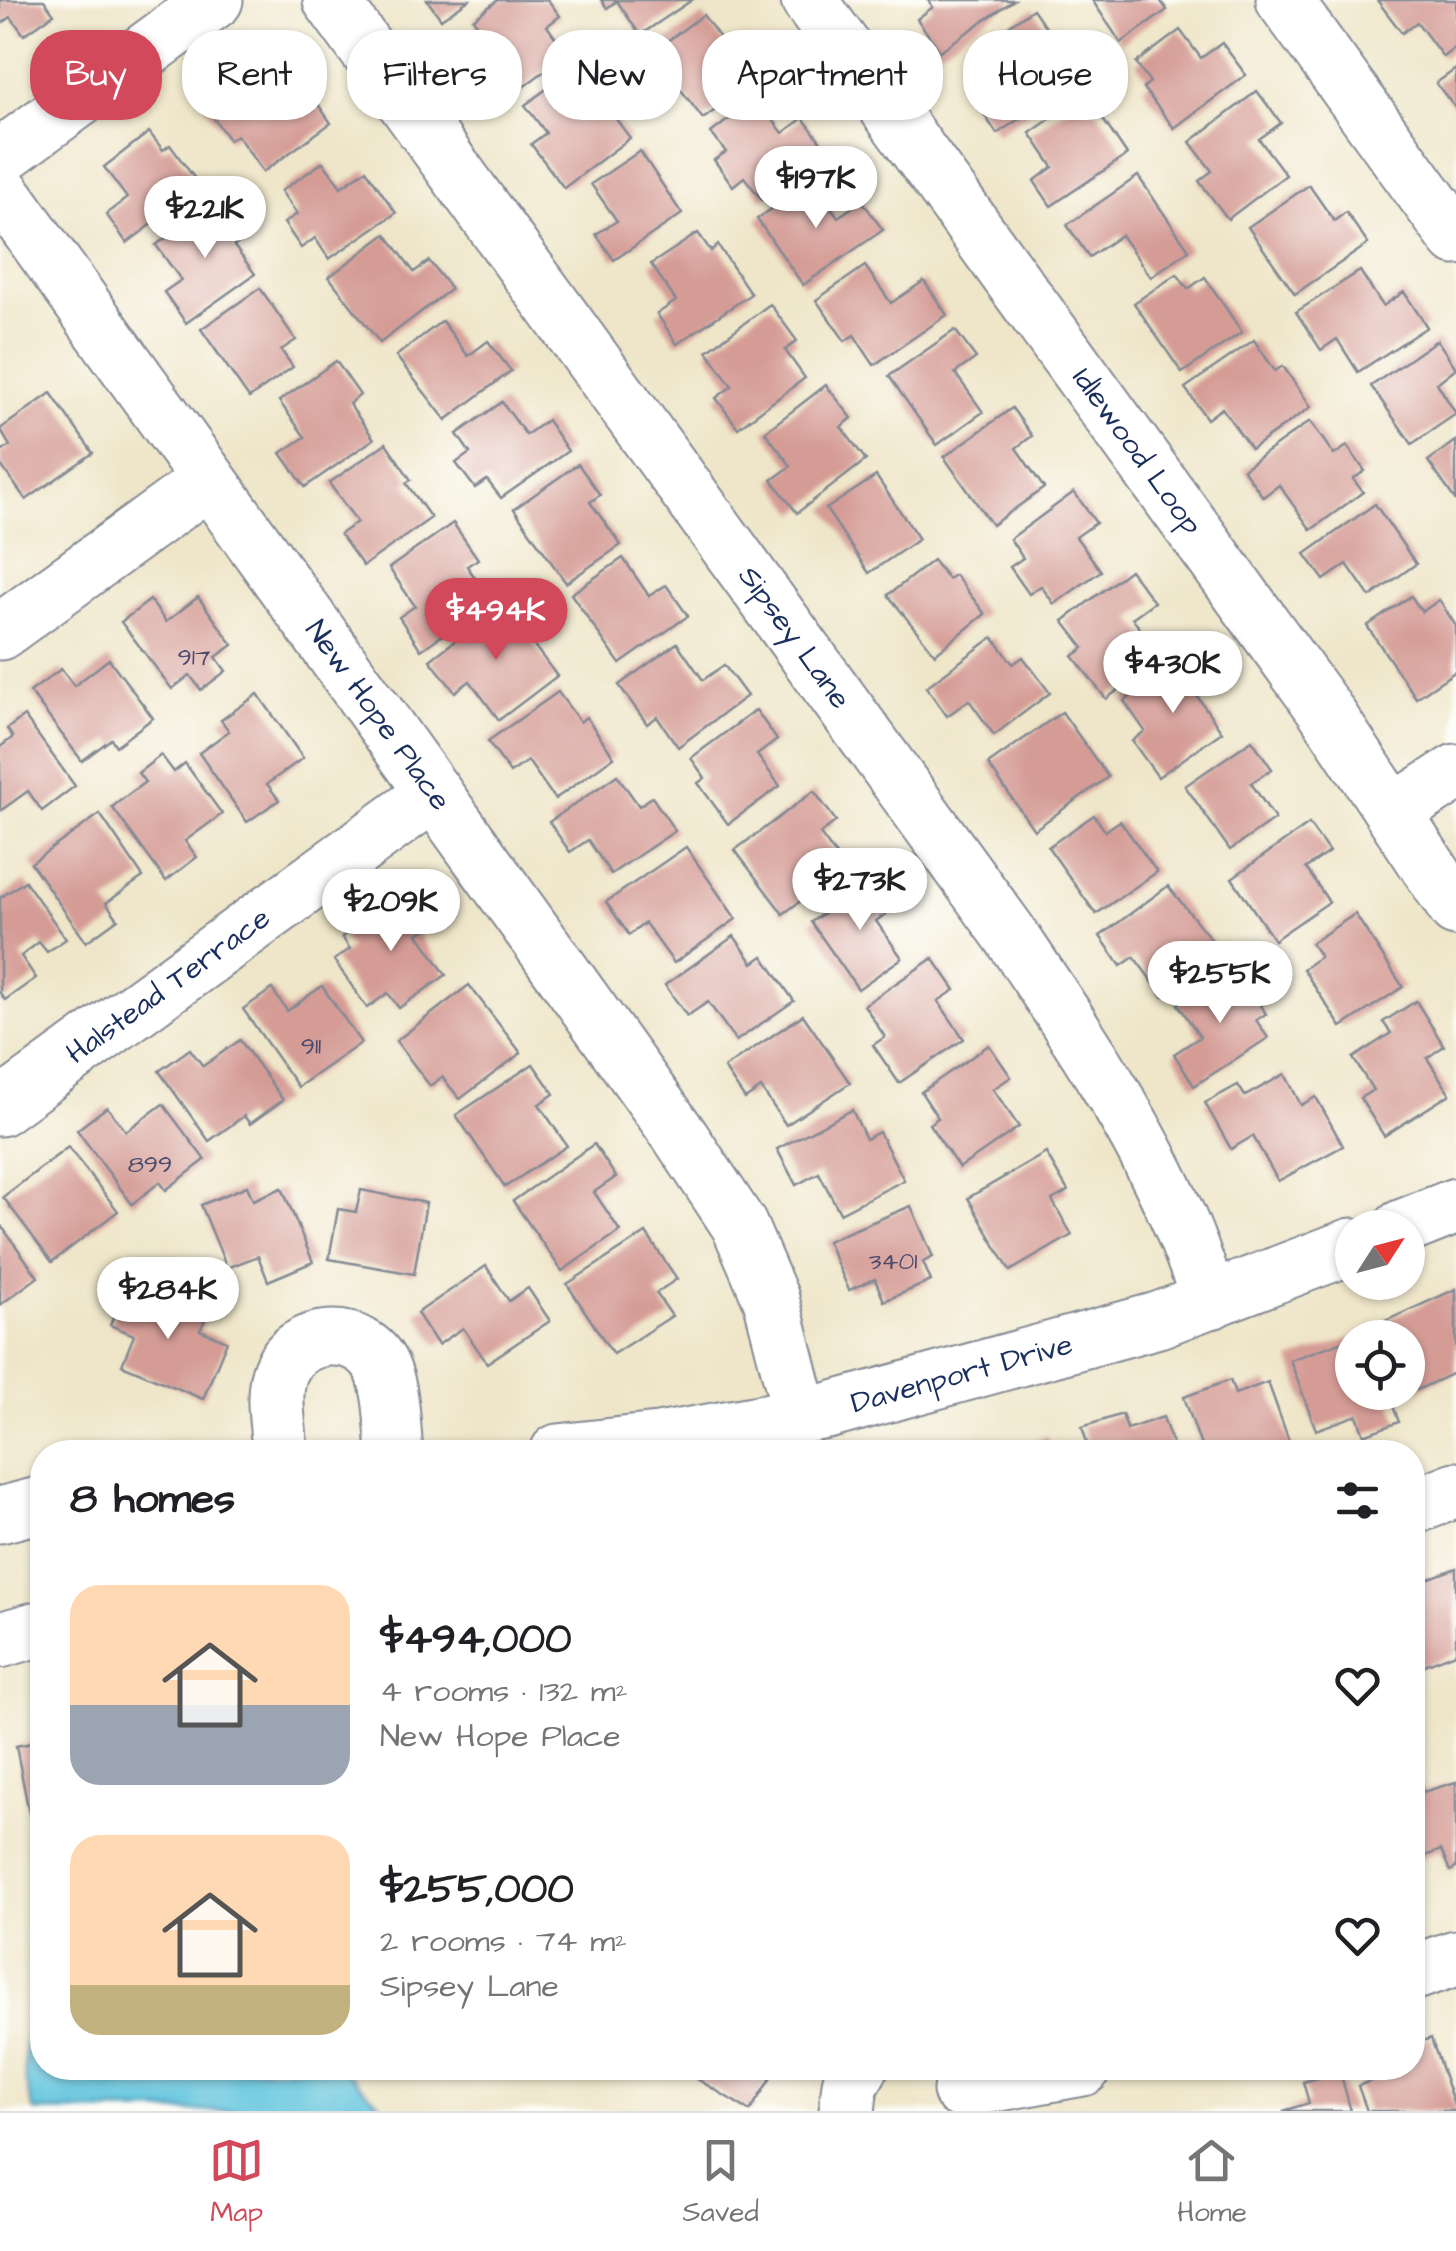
<!DOCTYPE html>
<meta charset="utf-8">
<style>
body{margin:0;font-family:"Architects Daughter",sans-serif;background:#f2f2f2;color:#202124;height:100vh;display:flex;flex-direction:column;font-size:38px;white-space:nowrap}
*{box-sizing:border-box;margin:0}
p{font-size:32px;color:#757577}
.icon{flex:none;width:55px;height:55px;fill:none;stroke:currentColor;stroke-width:2;stroke-linecap:round;stroke-linejoin:round}
.map{position:relative;flex:1;overflow:hidden}
.panel{position:absolute;left:30px;top:1440px;width:1395px;height:640px;display:flex;flex-direction:column;background:#fff;border-radius:40px;box-shadow:0 2px 8px #0004}
.panel>*{flex:none}
.banner{position:absolute;left:30px;top:30px;width:1398px;height:90px;display:flex;gap:20px}
.needle{width:65px;rotate:54deg}
.fabs{position:absolute;left:1335px;top:1210px;display:grid;gap:20px}
.fabs a{display:grid;place-items:center;width:90px;height:90px;border-radius:50%;background:#fff;box-shadow:0 2px 8px #0004;font-size:50px}
.price{position:absolute;translate:-50% -85px;padding:0 22px;border-radius:35px;background:#fff;color:#222;font-size:32px;line-height:65px;filter:drop-shadow(0 2px 5px #0008)}
.price::after{content:'';position:absolute;left:50%;top:60px;width:30px;height:22px;margin-left:-15px;background:inherit;clip-path:polygon(0 0,100% 0,50% 100%)}
.price.current{background:#d1495b;color:#fff}
ul{padding:0;list-style:none}
li{display:flex;align-items:center;gap:30px;height:250px;padding:0 40px}
li span{display:grid;place-items:center;flex:none;width:280px;height:200px;border-radius:30px;color:#555}
li>.icon{margin-inline-start:auto}
span .icon{width:120px;height:120px;fill:#fffc;stroke-width:1}
li b{font-size:42px}
h2{display:flex;justify-content:space-between;align-items:center;height:120px;padding:0 40px;font-size:42px}
.tag{padding:0 35px;border-radius:40px;background:#fff;box-shadow:0 2px 8px #0004;font-size:35px;line-height:90px}
.tag.current{background:#d1495b;color:#fff}
.tabs{display:flex;justify-content:space-around;align-items:center;height:140px;border-top:2px solid #e0e0e0;background:#fff;font-size:28px;color:#757577}
.tabs a{display:grid;justify-items:center;gap:5px}
.tabs .current{color:#d1495b}
.map>svg:first-child{display:block}
.water{fill:#60c4de;stroke:#3e7a9e;stroke-width:2.5}
.building{fill:#d59c96}
.lines{fill:none;stroke-linecap:round;stroke-linejoin:round}
.minor-casing{stroke:#858a94;stroke-width:59}
.minor{stroke:#fff;stroke-width:55}
.labels{text-anchor:middle;dominant-baseline:central;stroke-width:8;stroke-linejoin:round;paint-order:stroke}
.number-label{font-size:25px;fill:#4a4a6c}
.street-label{font-size:30px;fill:#1b2f5e;stroke:#fdfcf7}
</style>
<div class="map">
<svg width="1456" height="2111" viewBox="0 0 1456 2111">
<rect width="100%" height="100%" fill="#fdfcf7"/>
<filter id="ink" filterUnits="userSpaceOnUse"><feTurbulence type="fractalNoise" baseFrequency=".01" numOctaves="2"/><feDisplacementMap in="SourceGraphic" scale="20" xChannelSelector="R" yChannelSelector="G"/><feConvolveMatrix kernelMatrix="1 2 1 2 8 2 1 2 1" color-interpolation-filters="sRGB"/></filter>
<filter id="wash" filterUnits="userSpaceOnUse"><feTurbulence type="fractalNoise" baseFrequency=".0048" numOctaves="4" result="noise"/><feDisplacementMap in="SourceGraphic" scale="40" xChannelSelector="R" yChannelSelector="G"/><feGaussianBlur stdDeviation="2.25" result="paint"/><feColorMatrix in="noise" values="0 0 0 0 0 0 0 0 0 0 0 0 0 0 0 0 0 1.4 0 .05"/><feComposite in="paint" operator="in"/></filter>
<g filter="url(#wash)">
<rect width="100%" height="100%" fill="#efe6c9"/>
<path class="water" d="M42 2008V2068H342L388 2111H34C21 2078 18 2036 42 2008Z"/>
<g id="blocks">
<g class="building">
<path d="M0 0H44L54 14 24 35 11 17 0 25Z"/>
<path d="M427 0H469L441 19Z"/>
<path d="M498 0H548L560 16 547 26 567 54 502 103 480 73 502 57 473 19Z"/>
<path d="M601 0H692L640 35 617 1 607 8Z"/>
<path d="M928 0H1014L940 51 917 19 933 7Z"/>
<path d="M1092 0H1160L1167 10 1121 43Z"/>
<path d="M1377 0H1456V47L1443 57 1417 22 1402 33Z"/>
<path d="M1033 9 1056 42 1044 50 1068 85 997 134 976 102 993 91 968 54Z"/>
<path d="M703 15 729 50 745 38 769 70 703 119 679 87 666 97 640 61Z"/>
<path d="M1180 30 1201 58 1222 43 1246 75 1174 128 1143 88 1150 82 1136 63Z"/>
<path d="M262 62 288 100 306 87 331 123 263 172 237 135 229 140 203 103Z"/>
<path d="M577 66 630 138 564 188 531 144 546 133 525 105Z"/>
<path d="M1456 69V109L1436 83Z"/>
<path d="M1257 91 1281 123 1259 139 1286 175 1228 219 1199 181 1212 171 1190 142Z"/>
<path d="M1086 94 1127 155 1051 206 1034 181 1053 167 1030 133Z"/>
<path d="M756 98 783 133 803 118 827 150 762 200 744 177 733 186 714 160 726 152 711 133Z"/>
<path d="M149 132 163 150 170 145 201 187 127 243 106 214 127 198 104 167Z"/>
<path d="M640 151 682 214 614 260 596 234 617 221 591 184Z"/>
<path d="M323 162 341 187 366 170 396 213 329 259 315 238 301 248 284 223 297 214 281 191Z"/>
<path d="M1138 176 1189 250 1151 277 1121 235 1089 257 1067 225Z"/>
<path d="M812 181 838 217 862 201 883 230 803 285 757 219Z"/>
<path d="M1309 185 1334 221 1346 212 1368 244 1295 294 1248 227Z"/>
<path d="M219 200 246 238 234 246 255 274 186 323 164 292 181 280 156 245Z"/>
<path d="M698 233 711 251 718 245 751 294 677 344 657 314 676 301 651 264Z"/>
<path d="M386 234 414 272 429 261 451 289 380 343 329 277Z"/>
<path d="M865 266 891 303 924 281 947 315 874 365 854 335 845 341 816 300Z"/>
<path d="M1360 271 1383 306 1404 292 1427 327 1358 372 1337 339 1321 350 1296 312Z"/>
<path d="M1177 274 1188 289 1205 277 1242 332 1182 373 1134 303Z"/>
<path d="M260 288 296 340 281 350 293 367 249 398 201 329Z"/>
<path d="M770 304 797 341 785 350 805 378 738 428 716 398 732 386 707 351Z"/>
<path d="M442 321 468 356 488 341 511 371 446 420 396 356Z"/>
<path d="M955 330 976 358 955 373 983 412 937 445 889 376Z"/>
<path d="M1254 340 1275 371 1283 366 1311 407 1251 449 1222 408 1207 419 1185 388Z"/>
<path d="M1437 340 1456 368 1437 383 1456 414 1412 444 1371 386Z"/>
<path d="M336 361 360 395 349 404 374 439 305 487 281 453 305 437 279 401Z"/>
<path d="M826 385 852 418 841 427 866 460 797 513 772 480 791 466 765 432Z"/>
<path d="M51 393 93 453 26 500 0 464V453L10 446 0 429Z"/>
<path d="M502 402 526 435 547 420 568 451 501 498 487 480 475 488 456 463 470 453 457 434Z"/>
<path d="M1012 408 1032 436 1016 448 1044 488 992 525 944 457Z"/>
<path d="M1310 421 1334 455 1347 446 1365 471 1353 479 1363 492 1311 530 1279 485 1263 497 1243 469Z"/>
<path d="M1456 441V501L1428 461Z"/>
<path d="M386 443 411 480 406 483 431 518 363 566 340 534 357 522 329 483Z"/>
<path d="M578 464 600 495 590 502 621 545 566 583 514 509Z"/>
<path d="M876 476 919 539 869 573 826 509Z"/>
<path d="M1074 492 1096 523 1076 537 1101 571 1054 604 1041 586 1029 594 1010 567 1023 558 1010 539Z"/>
<path d="M1375 504 1416 564 1370 597 1347 564 1324 580 1305 554Z"/>
<path d="M453 523 478 559 467 566 491 601 421 650 399 617 415 606 389 568Z"/>
<path d="M623 558 649 596 666 585 688 616 620 664 571 594Z"/>
<path d="M933 560 948 579 955 575 985 614 935 654 888 595Z"/>
<path d="M1130 570 1154 602 1132 618 1162 658 1106 699 1073 656 1084 648 1063 621Z"/>
<path d="M1411 596 1422 612 1439 600 1456 626V671L1416 698 1367 626Z"/>
<path d="M198 597 233 645 216 657 226 671 201 690 190 675 172 689 121 622 150 600 166 622Z"/>
<path d="M503 604 557 676 499 720 470 681 455 692 430 660Z"/>
<path d="M993 637 1013 664 1023 657 1050 693 994 735 969 700 947 716 926 687Z"/>
<path d="M677 643 703 680 724 665 747 696 678 747 657 717 647 724 619 685Z"/>
<path d="M1191 655 1212 685 1197 696 1222 732 1158 777 1132 741 1145 731 1124 701Z"/>
<path d="M109 659 153 718 116 746 111 739 82 761 30 692 61 669 74 686Z"/>
<path d="M558 692 580 722 586 717 614 757 555 799 528 761 510 773 488 741Z"/>
<path d="M258 694 303 758 267 784 279 800 247 822 199 753 229 731 221 720Z"/>
<path d="M756 710 777 740 757 755 780 786 728 824 698 783 705 778 691 758Z"/>
<path d="M1062 712 1108 777 1034 830 988 764Z"/>
<path d="M24 716 75 786 42 811 28 791 0 811V747L13 737 7 729Z"/>
<path d="M1252 740 1272 769 1251 783 1275 819 1230 850 1185 786Z"/>
<path d="M161 755 174 772 185 763 222 814 185 841 197 857 166 881 112 807 145 782 138 773Z"/>
<path d="M617 775 639 806 652 797 675 831 611 874 588 840 570 852 549 822Z"/>
<path d="M814 791 836 821 820 834 845 868 783 914 735 850Z"/>
<path d="M100 814 143 877 106 903 118 919 86 942 31 863Z"/>
<path d="M1094 815 1105 831 1120 821 1157 872 1096 914 1048 847Z"/>
<path d="M1309 824 1329 852 1306 868 1329 902 1274 940 1232 878Z"/>
<path d="M686 847 736 919 674 963 645 923 629 935 606 902Z"/>
<path d="M876 876 897 906 876 921 902 958 858 989 811 922Z"/>
<path d="M25 881 66 939 47 952 39 942 21 956 36 978 5 1000 0 993V898Z"/>
<path d="M1168 886 1222 953 1163 996 1134 957 1121 966 1100 936Z"/>
<path d="M412 889 435 923 418 934 446 975 399 1008 388 993 367 1008 334 960 350 949 342 937Z"/>
<path d="M1355 914 1403 987 1341 1027 1303 969 1320 957 1311 943Z"/>
<path d="M734 936 753 963 763 956 794 1001 736 1041 708 1002 687 1016 665 985Z"/>
<path d="M933 958 955 990 938 1001 964 1039 899 1083 873 1045 885 1037 864 1005Z"/>
<path d="M1235 967 1266 1014 1256 1020 1268 1038 1194 1086 1174 1054 1200 1037 1178 1004Z"/>
<path d="M469 985 521 1053 460 1099 442 1077 430 1086 396 1041Z"/>
<path d="M322 986 361 1043 298 1087 243 1009 272 989 287 1011Z"/>
<path d="M1416 1001 1444 1046 1427 1058 1450 1094 1384 1136 1360 1098 1373 1090 1353 1058 1391 1033 1383 1022Z"/>
<path d="M803 1015 850 1083 786 1125 761 1088 745 1099 724 1068Z"/>
<path d="M240 1040 283 1100 250 1124 244 1116 209 1141 159 1071 190 1049 203 1066Z"/>
<path d="M989 1045 1011 1077 993 1089 1019 1127 959 1168 929 1124 938 1118 921 1092Z"/>
<path d="M533 1064 554 1094 539 1104 567 1146 505 1187 456 1115Z"/>
<path d="M1285 1074 1301 1105 1316 1097 1343 1146 1278 1181 1253 1136 1231 1149 1205 1103 1238 1085 1245 1096Z"/>
<path d="M163 1104 205 1160 166 1190 160 1182 132 1204 77 1130 107 1107 126 1131Z"/>
<path d="M852 1110 866 1139 879 1132 904 1180 840 1213 819 1173 796 1185 777 1149Z"/>
<path d="M594 1144 616 1177 594 1192 620 1231 562 1271 513 1201Z"/>
<path d="M68 1147 118 1211 52 1262 3 1197Z"/>
<path d="M1046 1153 1068 1191 1052 1200 1072 1235 1010 1271 968 1198Z"/>
<path d="M247 1186 253 1200 282 1188 313 1262 268 1281 258 1256 227 1268 201 1205Z"/>
<path d="M361 1190 426 1203 414 1274 329 1259 338 1209 356 1212Z"/>
<path d="M911 1206 933 1257 923 1262 931 1281 884 1301 875 1279 849 1290 827 1241Z"/>
<path d="M0 1224 38 1277 0 1305Z"/>
<path d="M646 1233 677 1279 656 1293 672 1316 613 1354 567 1284Z"/>
<path d="M486 1266 509 1301 528 1288 550 1321 487 1363 463 1328 438 1345 417 1313Z"/>
<path d="M127 1285 206 1318 200 1330 227 1341 203 1399 122 1365 134 1335 110 1325Z"/>
<path d="M1456 1289V1372L1417 1390 1408 1369V1338H1393L1385 1321Z"/>
<path d="M1352 1338V1392H1388L1399 1422 1364 1435 1357 1415 1316 1430 1290 1360Z"/>
<path d="M1230 1380 1235 1394 1268 1382 1293 1452H1203L1184 1397Z"/>
<path d="M1122 1414 1127 1429 1163 1417 1175 1452H1090L1082 1427Z"/>
<path d="M1046 1436 1054 1452H1008Z"/>
<path d="M1456 1568V1653L1412 1670V1585Z"/>
<path d="M42 1741V1816L30 1818 16 1746Z"/>
<path d="M1418 1780 1423 1792 1456 1782V1868L1450 1871 1441 1850 1412 1861V1783Z"/>
<path d="M1431 2038 1456 2111H1367L1358 2086 1402 2068H1412V2045Z"/>
<path d="M679 2068H777L750 2111Z"/>
<path d="M1340 2072 1351 2111H1283L1309 2103 1303 2082Z"/>
</g>
</g>
</g>
<g filter="url(#ink)">
<use href="#blocks" fill-opacity="0" stroke="#858a94" stroke-width="2.5"/>
<g class="lines">
<defs>
<g id="minor">
<path id="s1" d="M331 0 1009 933C1071 1025 1136 1120 1180 1222 1191 1248 1200 1275 1211 1301"/>
<path id="s2" d="M809 0 1325 710 1456 908"/>
<path d="M1284 0 1456 237"/>
<path d="M0 157 215 0"/>
<path id="s3" d="M0 189 680 1136 739 1225 771 1299 801 1416"/>
<path d="M0 632 209 480"/>
<path d="M1394 812 1456 772"/>
<path id="s4" d="M0 1108 434 793"/>
<path d="M1401 1228 1456 1206"/>
<path d="M280 1452C279 1428 272 1399 279 1375 293 1329 363 1325 382 1368 393 1394 392 1425 395 1452"/>
<path id="s5" d="M558 1452 658 1441 827 1411 1158 1320 1352 1246"/>
<path d="M1412 1507 1456 1490"/>
<path d="M0 1515 42 1504"/>
<path d="M0 1640 42 1628"/>
<path d="M1412 1973 1456 1958"/>
<path d="M961 2090 1083 2068"/>
<path d="M847 2111 850 2084 860 2068"/>
</g>
</defs>
<use href="#minor" class="minor-casing"/>
<use href="#minor" class="minor"/>
</g>
</g>
<g class="labels">
<g class="number-label">
<text x="194" y="657">917</text>
<text x="311" y="1046">911</text>
<text x="150" y="1164">899</text>
<text x="893" y="1261">3401</text>
</g>
<g class="street-label">
<text stroke="none"><textPath href="#s2" startOffset="558">Idlewood Loop</textPath></text>
<text stroke="none"><textPath href="#s1" startOffset="788">Sipsey Lane</textPath></text>
<text stroke="none"><textPath href="#s3" startOffset="648">New Hope Place</textPath></text>
<text stroke="none"><textPath href="#s4" startOffset="208">Halstead Terrace</textPath></text>
<text stroke="none"><textPath href="#s5" startOffset="412">Davenport Drive</textPath></text>
</g>
</g>
</svg>
<div class="fabs">
<a><svg class="needle" viewBox="-14 -14 28 28"><path d="M0-13l5 13h-10z" fill="#e53935"/><path d="M0 13l5-13h-10z" fill="#757577"/></svg></a>
<a><svg class="icon" aria-label="locate" viewBox="0 0 24 24"><circle cx="12" cy="12" r="6"/><path d="M12 2v4M12 18v4M2 12h4M18 12h4"/></svg></a>
</div>
<b class="price" style="left:816px;top:231px">$197K</b>
<b class="price" style="left:205px;top:261px">$221K</b>
<b class="price current" style="left:496px;top:663px">$494K</b>
<b class="price" style="left:1173px;top:716px">$430K</b>
<b class="price" style="left:860px;top:933px">$273K</b>
<b class="price" style="left:391px;top:954px">$209K</b>
<b class="price" style="left:1220px;top:1026px">$255K</b>
<b class="price" style="left:168px;top:1342px">$284K</b>
<div class="banner">
<a class="tag current">Buy</a>
<a class="tag">Rent</a>
<a class="tag">Filters</a>
<a class="tag">New</a>
<a class="tag">Apartment</a>
<a class="tag">House</a>
</div>
<section class="panel">
<h2>8 homes<svg class="icon" aria-label="filters" viewBox="0 0 24 24"><path d="M4 7h16M4 17h16"/><circle cx="9" cy="7" r="2"/><circle cx="15" cy="17" r="2"/></svg></h2>
<ul>
<li><span style="background:linear-gradient(#ffd9b3 60%,#9aa5b1 0)"><svg class="icon" aria-label="home" viewBox="0 0 24 24"><path d="M3 11l9-7 9 7M6 9v11h12V9"/></svg></span><div><b>$494,000</b><p>4 rooms · 132 m²</p><p>New Hope Place</p></div><svg class="icon" aria-label="heart" viewBox="0 0 24 24"><path d="M12 20l-8-8c-3-5 5-10 8-4 3-6 11-1 8 4z"/></svg></li>
<li><span style="background:linear-gradient(#ffd9b3 75%,#c2b280 0)"><svg class="icon" aria-label="home" viewBox="0 0 24 24"><path d="M3 11l9-7 9 7M6 9v11h12V9"/></svg></span><div><b>$255,000</b><p>2 rooms · 74 m²</p><p>Sipsey Lane</p></div><svg class="icon" aria-label="heart" viewBox="0 0 24 24"><path d="M12 20l-8-8c-3-5 5-10 8-4 3-6 11-1 8 4z"/></svg></li>
</ul>
</section>
</div>
<nav class="tabs">
<a class="current"><svg class="icon" aria-label="map" viewBox="0 0 24 24"><path d="M3 6l6-2 6 2 6-2v14l-6 2-6-2-6 2zM9 4v14M15 6v14"/></svg>Map</a>
<a><svg class="icon" aria-label="saved" viewBox="0 0 24 24"><path d="M7 4h10v16l-5-4-5 4z"/></svg>Saved</a>
<a><svg class="icon" aria-label="home" viewBox="0 0 24 24"><path d="M3 11l9-7 9 7M6 9v11h12V9"/></svg>Home</a>
</nav>
